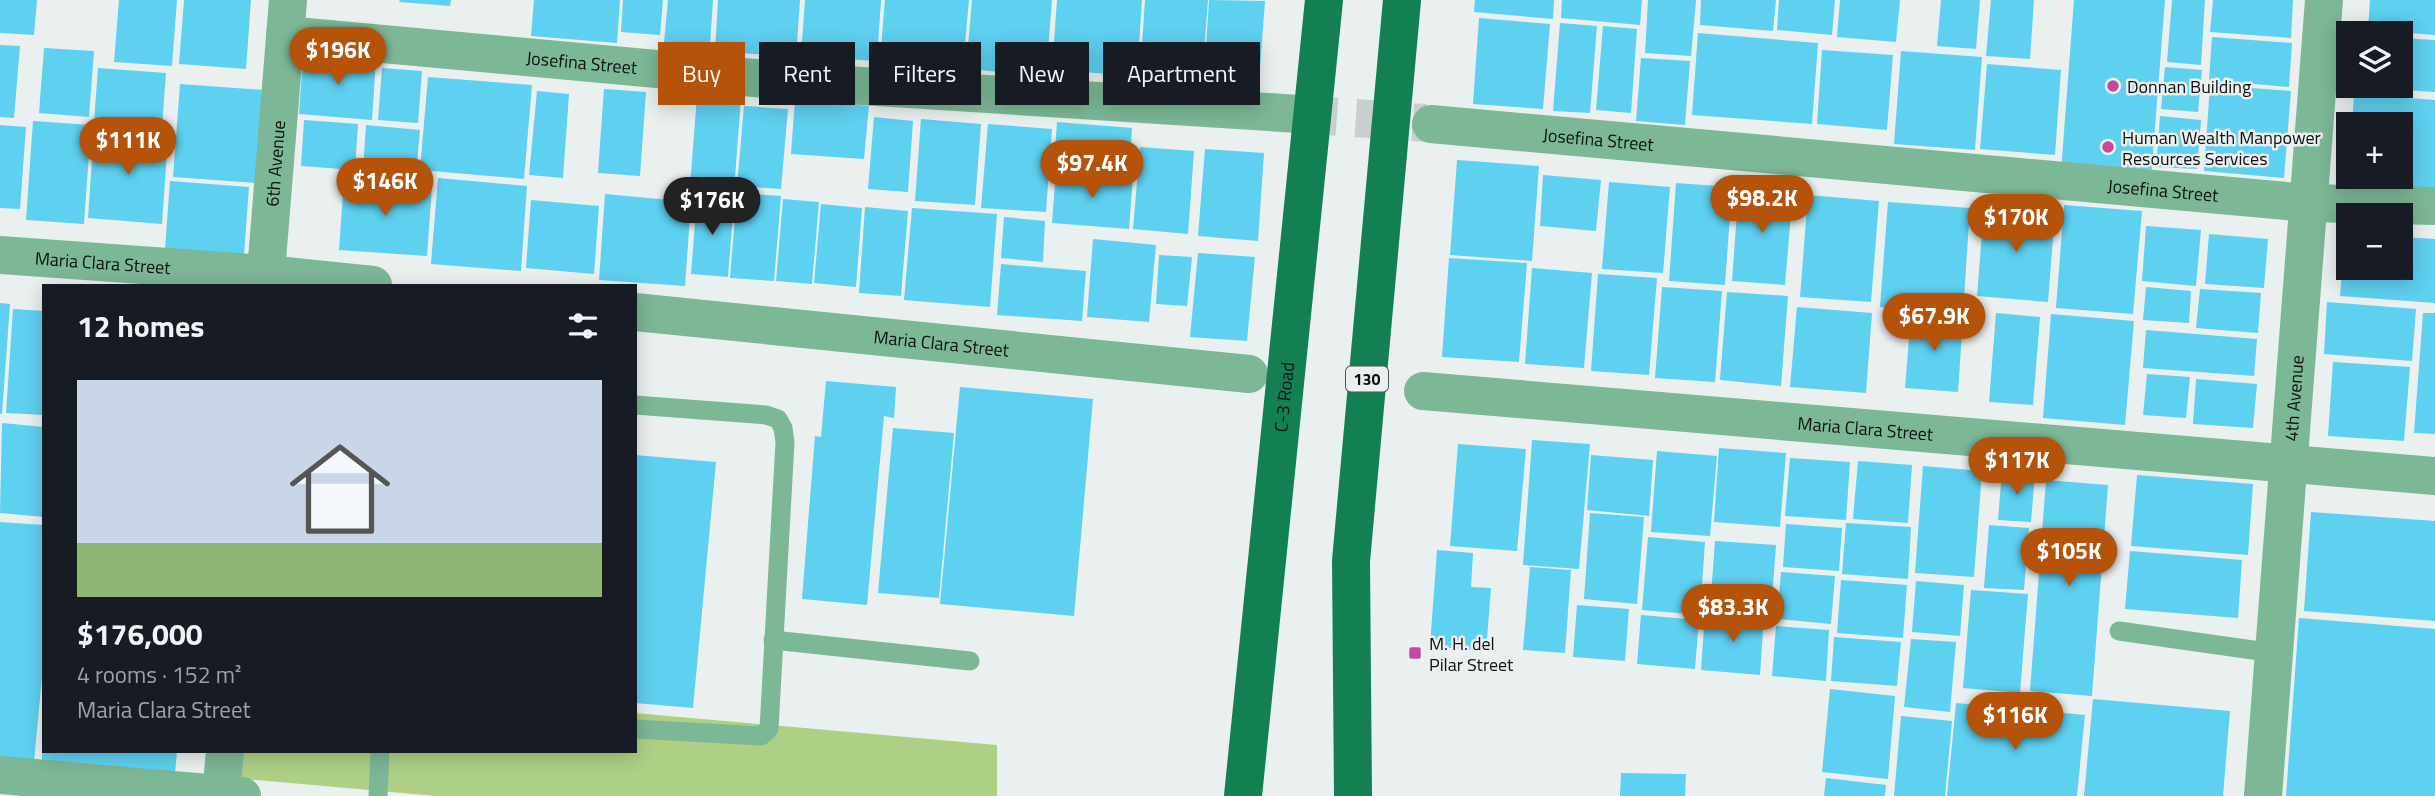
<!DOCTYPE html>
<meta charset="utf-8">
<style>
body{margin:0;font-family:"Titillium Web",sans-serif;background:#242831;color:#f1f3f6;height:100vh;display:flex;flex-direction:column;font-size:26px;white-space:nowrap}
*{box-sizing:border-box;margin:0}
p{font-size:23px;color:#9ea1a6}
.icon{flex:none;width:38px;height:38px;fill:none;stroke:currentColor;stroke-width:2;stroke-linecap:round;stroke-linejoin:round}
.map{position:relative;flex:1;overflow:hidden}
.side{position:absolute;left:42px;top:284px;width:595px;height:469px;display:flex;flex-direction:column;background:#171b24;border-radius:0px;box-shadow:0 4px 18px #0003}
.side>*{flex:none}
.banner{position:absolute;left:658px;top:42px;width:665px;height:63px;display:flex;gap:14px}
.controls{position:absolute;left:2336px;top:21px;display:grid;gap:14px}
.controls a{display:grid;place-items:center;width:77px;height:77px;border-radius:0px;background:#171b24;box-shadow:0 4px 18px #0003;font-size:35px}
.price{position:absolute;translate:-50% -60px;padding:0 16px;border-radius:24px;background:#b45309;color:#fff;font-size:23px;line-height:46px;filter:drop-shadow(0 2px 4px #0008)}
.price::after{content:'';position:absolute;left:50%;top:42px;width:21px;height:16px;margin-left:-10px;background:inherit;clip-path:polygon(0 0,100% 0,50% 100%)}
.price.active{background:#222;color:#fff}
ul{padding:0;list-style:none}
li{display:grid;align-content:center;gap:14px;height:371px;padding:0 35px}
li+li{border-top:2px solid #363941}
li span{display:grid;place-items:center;height:217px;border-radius:0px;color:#555}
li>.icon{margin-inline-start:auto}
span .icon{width:126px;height:126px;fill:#fffc;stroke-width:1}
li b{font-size:30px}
h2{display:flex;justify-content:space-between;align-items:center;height:84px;padding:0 35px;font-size:30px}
.chip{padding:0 24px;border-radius:0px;background:#171b24;box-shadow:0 4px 18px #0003;font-size:24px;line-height:63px}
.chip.active{background:#b45309;color:#fff}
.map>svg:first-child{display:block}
.green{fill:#add085}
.building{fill:#5ed0f0}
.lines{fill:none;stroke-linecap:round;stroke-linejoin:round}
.minor-tunnel{stroke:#c8cfce;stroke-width:38;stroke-dasharray:38 19;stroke-linecap:butt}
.service{stroke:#7cb796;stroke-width:19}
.minor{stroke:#7cb796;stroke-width:38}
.primary{stroke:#128053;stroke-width:38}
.poi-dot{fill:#c24ba1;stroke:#e9f0ef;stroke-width:2.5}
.labels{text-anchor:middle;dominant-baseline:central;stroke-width:5;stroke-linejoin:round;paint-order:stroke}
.shield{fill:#e9f0ef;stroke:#505453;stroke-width:2}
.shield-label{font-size:16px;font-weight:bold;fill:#0e1110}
.street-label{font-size:18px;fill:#0e1110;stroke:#e9f0ef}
.poi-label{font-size:18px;fill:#0e1110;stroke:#e9f0ef;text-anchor:start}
</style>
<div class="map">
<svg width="2435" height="796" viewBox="0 0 2435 796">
<rect width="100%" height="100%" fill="#e9f0ef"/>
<path class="green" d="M635 713 997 745V796H436L235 778 237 751H635Z"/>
<g class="building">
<path d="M0 0H37L34 35 0 33Z"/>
<path d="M119 0H177L172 66 114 62Z"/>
<path d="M184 0H251L246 69 179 64Z"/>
<path d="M400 0H451L450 6 399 2Z"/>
<path d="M534 0H620L617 43 531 36Z"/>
<path d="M623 0H663L660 35 621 32Z"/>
<path d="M668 0H713L710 47 664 43Z"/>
<path d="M718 0H800L796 57 715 51Z"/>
<path d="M805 0H881L877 61 801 56Z"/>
<path d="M885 0H969L963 66 880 60Z"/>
<path d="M972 0H1052L1046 76 966 69Z"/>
<path d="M1057 0H1142L1137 76 1052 70Z"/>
<path d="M1145 0H1208L1202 79 1140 75Z"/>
<path d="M1209 0 1265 1 1259 82 1204 78Z"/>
<path d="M1475 0H1554L1553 19 1474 12Z"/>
<path d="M1562 0H1642L1640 25 1561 18Z"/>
<path d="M1648 0H1696L1691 56 1645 53Z"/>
<path d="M1701 0H1776L1773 31 1700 25Z"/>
<path d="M1779 0H1835L1832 35 1777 30Z"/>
<path d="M1840 0H1900L1896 42 1837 37Z"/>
<path d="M1941 0H1980L1976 49 1937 46Z"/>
<path d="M1991 0H2034L2030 59 1986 56Z"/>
<path d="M2074 0H2165L2151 178 2061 172Z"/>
<path d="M2172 0H2205L2201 65 2167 62Z"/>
<path d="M2213 0H2293L2291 38 2210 32Z"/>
<path d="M2370 0H2435V35L2368 30Z"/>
<path d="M1479 18 1550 24 1543 109 1473 104Z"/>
<path d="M1560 23 1597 26 1590 113 1553 111Z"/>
<path d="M1603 26 1637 29 1631 113 1596 110Z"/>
<path d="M1698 33 1818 43 1812 124 1692 115Z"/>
<path d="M2212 37 2292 43 2289 87 2209 80Z"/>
<path d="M2401 38 2435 40V92L2375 88V86H2401Z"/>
<path d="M0 45 20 46 14 118 0 117Z"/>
<path d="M44 48 94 51 89 117 39 113Z"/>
<path d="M1822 50 1893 55 1887 130 1817 124Z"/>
<path d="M1901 51 1982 57 1975 150 1894 144Z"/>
<path d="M303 55 376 60 372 120 299 114Z"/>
<path d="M1641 58 1690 61 1685 125 1636 121Z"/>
<path d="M1987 64 2061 70 2055 155 1980 149Z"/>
<path d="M2165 67 2202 70 2198 112 2161 109Z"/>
<path d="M98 68 166 73 162 127 94 122Z"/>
<path d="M382 68 422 71 418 123 378 120Z"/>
<path d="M428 77 532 85 524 179 420 170Z"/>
<path d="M180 84 263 90 256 183 173 177Z"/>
<path d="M2210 85 2291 91 2284 178 2204 171Z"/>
<path d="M604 89 646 92 640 176 598 173Z"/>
<path d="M537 91 569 94 563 178 529 175Z"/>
<path d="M2354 94 2435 100V190L2348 183V177H2401V124H2352Z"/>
<path d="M697 96 741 99 734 190 690 186Z"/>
<path d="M795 100 869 106 864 159 791 154Z"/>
<path d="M744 106 788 109 781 189 737 186Z"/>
<path d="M2160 116 2201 120 2197 169 2156 167Z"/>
<path d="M874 117 913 121 908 192 868 189Z"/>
<path d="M921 119 981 124 975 205 915 201Z"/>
<path d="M304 120 358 124 355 170 301 166Z"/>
<path d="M33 121 91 125 84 224 26 220Z"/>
<path d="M1057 122 1132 128 1129 172 1054 165Z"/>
<path d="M988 124 1052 129 1046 212 981 208Z"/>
<path d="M0 125 26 127 20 209 0 208Z"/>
<path d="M366 125 420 130 416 174 363 170Z"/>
<path d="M94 130 168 137 162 224 88 218Z"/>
<path d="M1140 147 1194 151 1188 234 1133 229Z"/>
<path d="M1205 149 1264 153 1258 241 1198 236Z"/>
<path d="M1457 160 1539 166 1532 261 1450 255Z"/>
<path d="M1056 171 1133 177 1129 229 1052 223Z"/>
<path d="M1543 175 1601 180 1596 231 1540 226Z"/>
<path d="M438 178 527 186 521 271 431 264Z"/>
<path d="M344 179 432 186 427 256 339 250Z"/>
<path d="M170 181 249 187 244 255 165 249Z"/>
<path d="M1609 182 1670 187 1663 273 1602 269Z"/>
<path d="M1676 183 1732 187 1725 285 1669 281Z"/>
<path d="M1739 185 1793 190 1785 285 1732 281Z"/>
<path d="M737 193 781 196 774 281 730 278Z"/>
<path d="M605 194 691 202 685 286 599 280Z"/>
<path d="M1808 195 1879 201 1871 302 1800 297Z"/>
<path d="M697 197 734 200 728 277 691 274Z"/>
<path d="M783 199 819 202 812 284 776 281Z"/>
<path d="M531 200 599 206 594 274 526 268Z"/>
<path d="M1888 202 1970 208 1963 313 1880 307Z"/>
<path d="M821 204 862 208 856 287 814 283Z"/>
<path d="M2064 205 2142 211 2133 314 2056 308Z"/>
<path d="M865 207 908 211 901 296 859 293Z"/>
<path d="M1984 207 2055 213 2048 302 1977 296Z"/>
<path d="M912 208 997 214 990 307 904 300Z"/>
<path d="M1004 217 1045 221 1043 262 1001 258Z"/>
<path d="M2146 226 2201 230 2196 286 2142 281Z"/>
<path d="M2345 233H2348V268H2401V237L2435 239V303L2340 296Z"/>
<path d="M2209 234 2268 239 2264 288 2205 284Z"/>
<path d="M1093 239 1156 245 1149 322 1087 317Z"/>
<path d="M1198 253 1255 257 1247 341 1190 337Z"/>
<path d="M1159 255 1192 257 1187 306 1156 304Z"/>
<path d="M1449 258 1527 263 1519 362 1442 357Z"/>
<path d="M1001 264 1086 271 1082 321 997 315Z"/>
<path d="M1532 268 1592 273 1584 368 1525 364Z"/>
<path d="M1598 274 1657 278 1649 375 1591 371Z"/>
<path d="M1662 287 1722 291 1715 382 1655 378Z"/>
<path d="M2146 287 2191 291 2189 323 2143 320Z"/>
<path d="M2200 289 2261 293 2258 333 2196 328Z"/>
<path d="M1727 292 1788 296 1781 386 1720 380Z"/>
<path d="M2327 302 2416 309 2412 361 2324 354Z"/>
<path d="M0 303 10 304 2 414H0Z"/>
<path d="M1797 307 1872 313 1866 393 1790 387Z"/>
<path d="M13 309 44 311V415L6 413Z"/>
<path d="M1996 313 2040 317 2033 405 1989 402Z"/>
<path d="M2423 313H2435V434L2414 433Z"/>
<path d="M1911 314 1963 318 1958 392 1905 388Z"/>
<path d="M2051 314 2134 321 2125 425 2043 418Z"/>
<path d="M2146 330 2257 339 2254 376 2143 368Z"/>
<path d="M2333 362 2410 367 2404 441 2328 436Z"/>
<path d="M2147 374 2190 377 2186 418 2143 415Z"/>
<path d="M2196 379 2257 384 2253 428 2193 424Z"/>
<path d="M826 381 896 387 894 418 884 416 867 605 802 599 815 436 821 437Z"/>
<path d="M960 387 1093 399 1074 616 940 604Z"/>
<path d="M2 423 44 427V517L0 513Z"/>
<path d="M893 428 954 433 939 598 878 593Z"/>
<path d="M1532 440 1590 444 1579 569 1523 565Z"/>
<path d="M1458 444 1526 449 1517 551 1450 546Z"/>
<path d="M1719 448 1786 453 1780 527 1714 522Z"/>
<path d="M1657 451 1717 456 1710 536 1651 532Z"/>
<path d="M635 455 716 462 693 708 635 703Z"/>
<path d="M1591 455 1653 460 1649 516 1587 510Z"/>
<path d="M1790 458 1850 462 1846 520 1785 516Z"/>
<path d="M1858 461 1912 465 1908 523 1853 519Z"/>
<path d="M1923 466 1982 471 1974 577 1915 573Z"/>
<path d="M2002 471 2035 473 2031 522 1998 520Z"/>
<path d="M2137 475 2253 484 2248 555 2131 546Z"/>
<path d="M2046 480 2108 485 2092 696 2030 691Z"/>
<path d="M2311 512 2435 521V621L2304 611Z"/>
<path d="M1590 513 1644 517 1637 604 1584 599Z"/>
<path d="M0 522 44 525V655L34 762 0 759Z"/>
<path d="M1846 523 1911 527 1908 579 1842 574Z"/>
<path d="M1786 524 1842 528 1839 571 1783 567Z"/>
<path d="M1989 525 2029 528 2024 590 1984 588Z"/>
<path d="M1648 537 1705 542 1700 615 1642 610Z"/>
<path d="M1715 541 1776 545 1771 613 1710 608Z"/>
<path d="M1437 550 1473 553 1471 587 1491 588 1486 651 1430 646Z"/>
<path d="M2130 551 2242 560 2238 618 2125 609Z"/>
<path d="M1530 567 1571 570 1565 653 1523 650Z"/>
<path d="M1781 572 1835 576 1831 624 1777 619Z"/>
<path d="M1841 580 1907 585 1903 638 1837 633Z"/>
<path d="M1916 581 1964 585 1960 636 1912 632Z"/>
<path d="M1971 590 2028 594 2020 693 1963 688Z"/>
<path d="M1577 605 1629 609 1625 661 1573 657Z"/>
<path d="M1705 613 1764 617 1760 675 1701 670Z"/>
<path d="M1641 615 1699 620 1695 669 1637 664Z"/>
<path d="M2299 618 2435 629V796H2286Z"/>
<path d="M1776 626 1829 630 1826 681 1772 676Z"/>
<path d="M1834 637 1901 642 1897 686 1831 681Z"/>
<path d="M1911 639 1956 642 1950 712 1904 707Z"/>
<path d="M1830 689 1895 696 1888 779 1822 772Z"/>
<path d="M2093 699 2230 711 2223 796H2084Z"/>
<path d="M1956 703 2085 715 2077 796H1947Z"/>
<path d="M1901 716 1952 721 1945 796H1894Z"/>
<path d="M42 751H177L175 773 42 761Z"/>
<path d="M1621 773 1686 774 1685 796H1620Z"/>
<path d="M1826 778 1886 785 1885 796H1824Z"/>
</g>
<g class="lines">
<path class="minor-tunnel" d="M1299 114 1425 123"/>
<g class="service">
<path d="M635 405 766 415 778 419 783 428 785 442 769 729 761 736 635 729"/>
<path d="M2119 631 2274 653"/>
<path d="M773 640 970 661"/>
<path d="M378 796 380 751"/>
</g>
<g class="minor">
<path id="s1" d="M285 35 799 82 1299 114"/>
<path id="s2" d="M1431 124 2308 203 2435 206"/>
<path id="s3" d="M0 255 266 274 373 285"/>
<path id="s4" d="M265 285 288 0"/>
<path id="s5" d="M635 312 1249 374"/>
<path id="s6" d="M1423 391 2435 476"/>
<path d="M0 775 242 796"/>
<path d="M221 794 225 751"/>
<path id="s7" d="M2263 796 2324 0"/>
</g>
<g class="primary">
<path id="s8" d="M1243 796 1324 0"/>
<path d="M1353 796 1351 561 1402 0"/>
</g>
</g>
<g class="poi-dot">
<circle cx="2113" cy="86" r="7"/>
<circle cx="2108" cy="147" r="7"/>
<rect x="1408" y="646" width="14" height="14" rx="3.5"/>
</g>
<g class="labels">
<rect class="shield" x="1346" y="366.5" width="42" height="25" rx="5"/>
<g class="shield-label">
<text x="1367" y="379">130</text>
</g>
<g class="street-label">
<text stroke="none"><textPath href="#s1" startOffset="298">Josefina Street</textPath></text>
<text stroke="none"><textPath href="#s2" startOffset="168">Josefina Street</textPath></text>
<text stroke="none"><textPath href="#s4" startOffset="122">6th Avenue</textPath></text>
<text stroke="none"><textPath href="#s2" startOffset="735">Josefina Street</textPath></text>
<text stroke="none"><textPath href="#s3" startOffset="103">Maria Clara Street</textPath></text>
<text stroke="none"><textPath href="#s5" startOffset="308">Maria Clara Street</textPath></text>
<text stroke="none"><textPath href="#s8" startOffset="401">C-3 Road</textPath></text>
<text stroke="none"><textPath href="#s7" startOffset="399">4th Avenue</textPath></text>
<text stroke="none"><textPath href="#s6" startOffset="444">Maria Clara Street</textPath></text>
</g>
<g class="poi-label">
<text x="2127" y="86">Donnan Building</text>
<text x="2122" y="137">Human Wealth Manpower<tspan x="2122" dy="21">Resources Services</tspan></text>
<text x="1429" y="643">M. H. del<tspan x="1429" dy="21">Pilar Street</tspan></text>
</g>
</g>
</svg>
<div class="controls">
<a><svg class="icon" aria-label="layers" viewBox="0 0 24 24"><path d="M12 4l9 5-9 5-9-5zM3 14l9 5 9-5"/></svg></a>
<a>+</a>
<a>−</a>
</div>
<b class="price" style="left:338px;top:87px">$196K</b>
<b class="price" style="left:128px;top:177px">$111K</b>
<b class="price" style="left:1092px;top:200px">$97.4K</b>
<b class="price" style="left:385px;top:218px">$146K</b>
<b class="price" style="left:1762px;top:235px">$98.2K</b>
<b class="price active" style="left:712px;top:237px">$176K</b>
<b class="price" style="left:2016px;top:254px">$170K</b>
<b class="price" style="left:1934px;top:353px">$67.9K</b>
<b class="price" style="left:2017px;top:497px">$117K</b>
<b class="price" style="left:2069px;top:588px">$105K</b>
<b class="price" style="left:1733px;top:644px">$83.3K</b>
<b class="price" style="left:2015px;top:752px">$116K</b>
<div class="banner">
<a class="chip active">Buy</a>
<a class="chip">Rent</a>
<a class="chip">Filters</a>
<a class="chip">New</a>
<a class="chip">Apartment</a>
</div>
<section class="side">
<h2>12 homes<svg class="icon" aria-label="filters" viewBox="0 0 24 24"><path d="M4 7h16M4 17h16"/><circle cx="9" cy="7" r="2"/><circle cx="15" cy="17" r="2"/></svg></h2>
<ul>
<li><span style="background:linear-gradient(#c9d6e8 75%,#8fb573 0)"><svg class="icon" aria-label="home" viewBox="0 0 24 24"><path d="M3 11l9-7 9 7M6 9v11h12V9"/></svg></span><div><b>$176,000</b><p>4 rooms · 152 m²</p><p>Maria Clara Street</p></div></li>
</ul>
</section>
</div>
